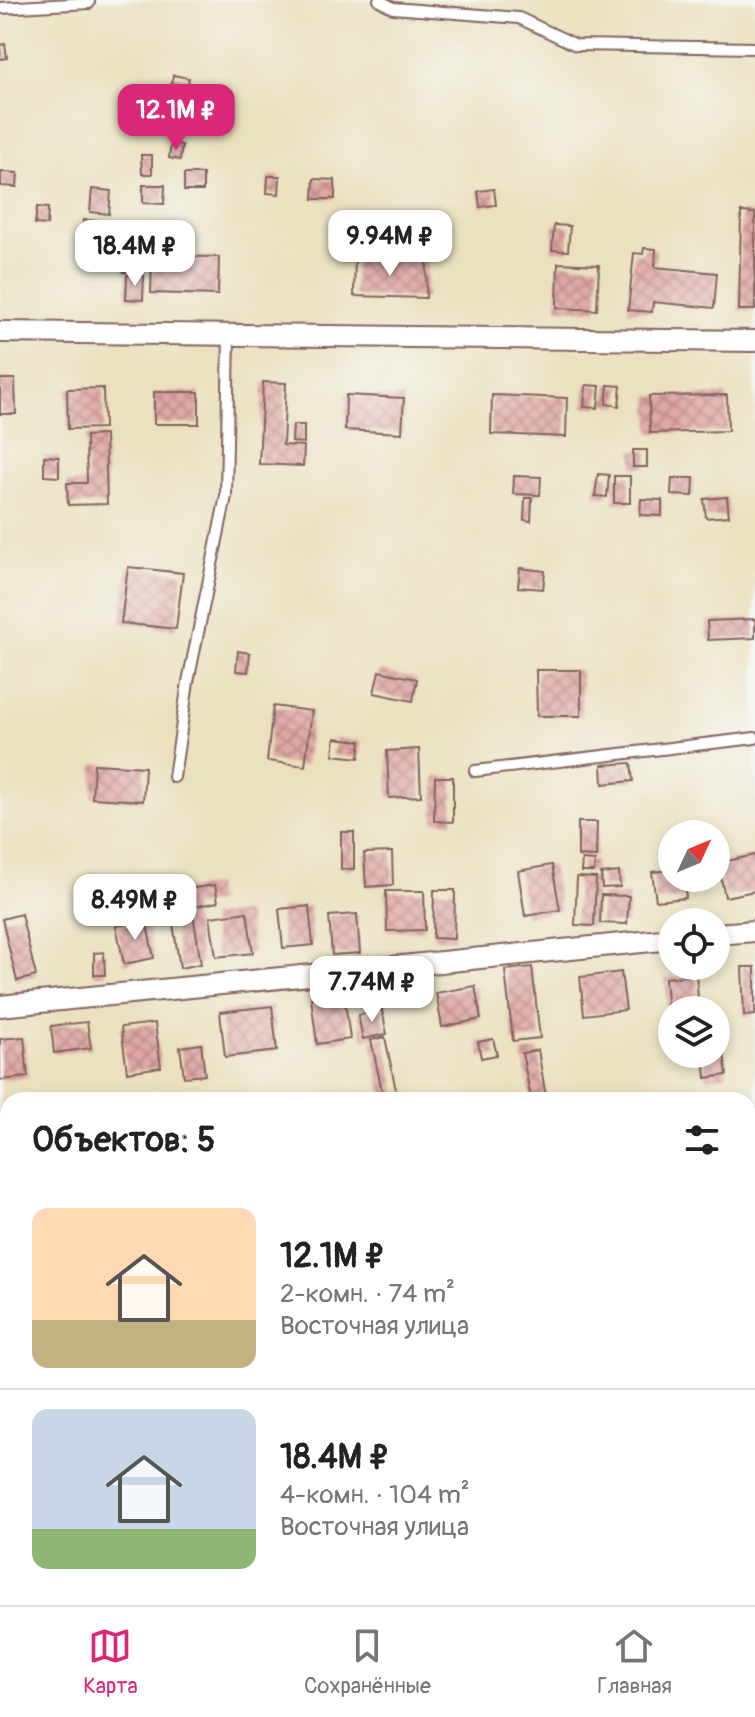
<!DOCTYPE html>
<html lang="ru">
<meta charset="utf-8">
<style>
body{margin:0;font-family:Pangolin,sans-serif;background:#f6f6f6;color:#222;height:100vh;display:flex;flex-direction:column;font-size:30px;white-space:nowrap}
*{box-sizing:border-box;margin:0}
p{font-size:26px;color:#767676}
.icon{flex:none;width:44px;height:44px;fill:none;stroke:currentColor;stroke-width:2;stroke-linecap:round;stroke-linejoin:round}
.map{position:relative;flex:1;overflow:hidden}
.panel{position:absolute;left:0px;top:1092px;width:756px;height:514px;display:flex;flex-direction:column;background:#fff;border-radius:24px 24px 0 0;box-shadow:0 4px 12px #0003}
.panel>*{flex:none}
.needle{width:52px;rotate:46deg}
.tools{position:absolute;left:658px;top:820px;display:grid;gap:16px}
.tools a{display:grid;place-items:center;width:72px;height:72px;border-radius:50%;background:#fff;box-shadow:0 4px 12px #0003;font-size:40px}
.price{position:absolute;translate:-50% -68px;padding:0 18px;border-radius:16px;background:#fff;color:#222;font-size:26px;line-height:52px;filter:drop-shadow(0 2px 4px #0008)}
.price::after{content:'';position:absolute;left:50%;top:48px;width:24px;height:18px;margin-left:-12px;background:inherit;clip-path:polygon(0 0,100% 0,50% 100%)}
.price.on{background:#db2777;color:#fff}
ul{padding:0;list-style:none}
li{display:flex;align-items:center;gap:24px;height:200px;padding:0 32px}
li+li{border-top:2px solid #e0e0e0}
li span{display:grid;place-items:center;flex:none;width:224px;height:160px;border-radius:16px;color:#555}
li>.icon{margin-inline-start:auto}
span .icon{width:96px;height:96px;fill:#fffc;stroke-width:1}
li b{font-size:34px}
h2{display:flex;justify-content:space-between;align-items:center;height:96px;padding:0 32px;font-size:34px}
.tabs{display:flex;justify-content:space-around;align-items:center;height:112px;border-top:2px solid #e0e0e0;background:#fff;font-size:22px;color:#767676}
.tabs a{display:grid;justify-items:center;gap:4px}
.tabs .on{color:#db2777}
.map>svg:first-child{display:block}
.forest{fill:url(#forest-firs);stroke:#66684b;stroke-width:2}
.building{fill:url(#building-cross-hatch)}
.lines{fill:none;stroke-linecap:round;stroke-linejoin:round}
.service-casing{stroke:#82635f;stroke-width:14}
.minor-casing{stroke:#82635f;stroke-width:24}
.path{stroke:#82635f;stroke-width:4;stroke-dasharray:6 6;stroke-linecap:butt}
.service{stroke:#fff;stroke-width:10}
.minor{stroke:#fff;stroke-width:20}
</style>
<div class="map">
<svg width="755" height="1605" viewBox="0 0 755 1605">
<defs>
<pattern id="forest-firs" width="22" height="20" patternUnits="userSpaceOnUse" patternTransform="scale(2)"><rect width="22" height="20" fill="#82b16b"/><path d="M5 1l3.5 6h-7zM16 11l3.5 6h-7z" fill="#6c8f58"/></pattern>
<pattern id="building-cross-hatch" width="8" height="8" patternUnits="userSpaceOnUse" patternTransform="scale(2)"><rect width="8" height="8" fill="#e1a8a5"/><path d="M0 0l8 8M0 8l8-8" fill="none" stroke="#b88887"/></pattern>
</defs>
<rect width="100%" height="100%" fill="#f6f6f2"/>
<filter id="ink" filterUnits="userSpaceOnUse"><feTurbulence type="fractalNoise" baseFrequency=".0125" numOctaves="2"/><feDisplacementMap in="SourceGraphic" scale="16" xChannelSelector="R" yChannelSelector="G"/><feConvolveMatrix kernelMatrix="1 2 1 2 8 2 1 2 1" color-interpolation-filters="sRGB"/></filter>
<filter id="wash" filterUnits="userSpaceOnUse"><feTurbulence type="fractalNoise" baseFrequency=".006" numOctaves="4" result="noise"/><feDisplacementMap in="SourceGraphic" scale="32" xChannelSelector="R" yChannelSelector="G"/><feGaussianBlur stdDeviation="1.8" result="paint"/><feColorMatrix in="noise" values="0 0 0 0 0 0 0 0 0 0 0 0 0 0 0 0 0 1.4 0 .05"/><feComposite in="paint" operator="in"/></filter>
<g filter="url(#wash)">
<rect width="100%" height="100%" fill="#ebe1bf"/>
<path class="forest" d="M748 1181H755V1605H0V1270L8 1269V1598H748Z"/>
<g id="blocks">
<g class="building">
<path d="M5 44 7 58 0 59V45Z"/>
<path d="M173 75 189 78 186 96 170 93Z"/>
<path d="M171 143 182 145 180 160 169 158Z"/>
<path d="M141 155H152V174H142Z"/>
<path d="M1 172 18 173 17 187 1 186Z"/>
<rect x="184" y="174" width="19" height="17"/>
<path d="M268 176H280L279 194 267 193Z"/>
<path d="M314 179 335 180V199H313Z"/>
<path d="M143 185H165L164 204 143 203Z"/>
<path d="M92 189 111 191 109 214 90 212Z"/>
<path d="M494 189 496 205 480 207 478 191Z"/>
<path d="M37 207 48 208 47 225 35 224Z"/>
<path d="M741 212 755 213V310H739Z"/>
<path d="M83 220 98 221 96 254 82 253Z"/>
<path d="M554 225 570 226 568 251 552 250Z"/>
<path d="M124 243H142L141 272H123Z"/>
<path d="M644 248 656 249 655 267 717 273 714 308 653 302 652 312 628 310 634 253 643 254Z"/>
<path d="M152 256 219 257 218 295 151 293Z"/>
<path d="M355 257 427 259 426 298 354 296Z"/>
<path d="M558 263 599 265 597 310 557 308Z"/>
<path d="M127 275 144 276 143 300 126 299Z"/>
<path d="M0 379H15L16 414H0Z"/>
<path d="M263 382 286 383 283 445 304 446 303 466 259 464Z"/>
<path d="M586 385 600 386 598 408 584 407Z"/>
<path d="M608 385 621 386 619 406 606 404Z"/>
<path d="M103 388 104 428 68 429 67 389Z"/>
<rect x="154" y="392" width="45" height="32"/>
<path d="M346 395 404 398 402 433 345 430Z"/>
<path d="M492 395 567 398 566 437 491 434Z"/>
<path d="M727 395 728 431 650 433 649 396Z"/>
<path d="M293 425H304V443L292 442Z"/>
<path d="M105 435 107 504 68 505 67 483H87L86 436Z"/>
<rect x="633" y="450" width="14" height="17"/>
<path d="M44 456 59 457V477L44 476Z"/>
<path d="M598 474 609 475 607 497 595 496Z"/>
<path d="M514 476 541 477 540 495 513 494Z"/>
<rect x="614" y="476" width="16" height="27"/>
<path d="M672 478H694L693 496 671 495Z"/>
<path d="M727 497 729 516 706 518 704 499Z"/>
<path d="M525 498H532L531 521 524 520Z"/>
<path d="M641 499 662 500V516L640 515Z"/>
<path d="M128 567 183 573 176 629 121 623Z"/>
<path d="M520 568 545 571 543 589 518 587Z"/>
<path d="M755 619V638L708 640 707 621Z"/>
<path d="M238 651 250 653 248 672 236 671Z"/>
<path d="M536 670H581V716H537Z"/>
<path d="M379 671 417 679 413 701 374 693Z"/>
<path d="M273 706 312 711 305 766 267 761Z"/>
<path d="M335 738 361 741 359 758 333 755Z"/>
<path d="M419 749 421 796 389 798 387 751Z"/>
<path d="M631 763 633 781 603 784 602 765Z"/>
<path d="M94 764 145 767 143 801 92 798Z"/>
<path d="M435 777H453V822L434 821Z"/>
<path d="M578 822H597L596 857 578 856Z"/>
<rect x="341" y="832" width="13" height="37"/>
<path d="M392 852 393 885 366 887 364 853Z"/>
<path d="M755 855V891L725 897 718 863Z"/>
<path d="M582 860 595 861 594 872H581Z"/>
<path d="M552 865 560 910 525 916 518 871Z"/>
<path d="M672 870V878H684L686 898 656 901 652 872Z"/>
<path d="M619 872 620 887 602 888 601 874Z"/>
<path d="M577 877 596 878 594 926 575 925Z"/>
<path d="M215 885 218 902 192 907 201 964 180 968 168 892Z"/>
<path d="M434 890H455L454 939 433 938Z"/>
<path d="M386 891H424L425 930 387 931Z"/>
<path d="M601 895 629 896 627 924 600 923Z"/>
<path d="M309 906 313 945 283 948 279 909Z"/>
<path d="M247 912 253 953 216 957 210 917Z"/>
<path d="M21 914 36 976 17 981 2 919Z"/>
<path d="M357 914 360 953 332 955 329 916Z"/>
<path d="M146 920 154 958 124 964 116 926Z"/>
<path d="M104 952 105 975H94V953Z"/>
<path d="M532 967 540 1038 513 1041 505 970Z"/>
<path d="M742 967H755V1015L744 1016Z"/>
<path d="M621 972 626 1010 584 1015 580 977Z"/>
<path d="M696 975 699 1010H672V1023H669L665 978Z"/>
<path d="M475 986 481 1019 442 1027 436 993Z"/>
<path d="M344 993 350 1039 317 1044 311 998Z"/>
<path d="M272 1006 277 1051 225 1057 220 1012Z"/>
<path d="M382 1010 387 1034 363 1039 358 1015Z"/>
<path d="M87 1022 91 1048 54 1053 51 1026Z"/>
<path d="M155 1023 161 1067 127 1072 121 1027Z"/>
<path d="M24 1037 28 1077 0 1080V1039Z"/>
<path d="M385 1037 398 1100H384L371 1040Z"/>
<path d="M716 1038H722L727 1075 706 1078 704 1054H716Z"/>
<path d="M493 1039 497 1055 481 1058 478 1042Z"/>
<path d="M201 1044 205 1075 184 1077 180 1047Z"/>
<path d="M538 1050 546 1097 531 1099 522 1053Z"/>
</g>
</g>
</g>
<g filter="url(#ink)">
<use href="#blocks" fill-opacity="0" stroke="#82635f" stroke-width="2"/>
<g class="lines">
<defs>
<g id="service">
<path d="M379 0 393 8 519 18 576 45 755 48"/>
<path d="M0 8 89 3V0"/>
<path d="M475 771 755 738"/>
<path d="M174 777 188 682 226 496 229 335"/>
</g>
<g id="minor">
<path d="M0 332 755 341"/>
<path d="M716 934 755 931"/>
<path d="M0 1006 672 939"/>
</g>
</defs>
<use href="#service" class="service-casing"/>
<use href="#minor" class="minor-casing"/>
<g class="path">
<path d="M0 1246 8 1251"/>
<path d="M311 1598 316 1605"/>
<path d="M585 1598 589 1605"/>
</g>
<use href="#service" class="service"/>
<use href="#minor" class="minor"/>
</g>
</g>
</svg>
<div class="tools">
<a><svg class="needle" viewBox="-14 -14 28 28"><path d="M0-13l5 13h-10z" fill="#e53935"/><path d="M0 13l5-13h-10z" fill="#767676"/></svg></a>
<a><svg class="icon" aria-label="locate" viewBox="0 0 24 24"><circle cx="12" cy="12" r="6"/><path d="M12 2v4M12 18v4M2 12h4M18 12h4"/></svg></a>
<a><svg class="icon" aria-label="layers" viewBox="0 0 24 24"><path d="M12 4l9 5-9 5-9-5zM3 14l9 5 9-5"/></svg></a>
</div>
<b class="price on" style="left:176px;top:152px">12.1M ₽</b>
<b class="price" style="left:390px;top:278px">9.94M ₽</b>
<b class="price" style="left:135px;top:288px">18.4M ₽</b>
<b class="price" style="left:135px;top:942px">8.49M ₽</b>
<b class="price" style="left:372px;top:1024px">7.74M ₽</b>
<section class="panel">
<h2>Объектов: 5<svg class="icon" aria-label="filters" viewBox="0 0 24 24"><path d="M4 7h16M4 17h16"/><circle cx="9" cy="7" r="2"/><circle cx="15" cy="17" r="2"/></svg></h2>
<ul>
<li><span style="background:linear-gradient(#ffd9b3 70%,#c2b280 0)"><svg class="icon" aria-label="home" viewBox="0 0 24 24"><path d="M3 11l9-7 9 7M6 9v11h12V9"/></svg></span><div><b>12.1M ₽</b><p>2-комн. · 74 m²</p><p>Восточная улица</p></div></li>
<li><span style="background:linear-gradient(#c9d6e8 75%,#8fb573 0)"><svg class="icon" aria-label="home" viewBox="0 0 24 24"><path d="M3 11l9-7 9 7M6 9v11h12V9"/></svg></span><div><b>18.4M ₽</b><p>4-комн. · 104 m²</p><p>Восточная улица</p></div></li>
</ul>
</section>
</div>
<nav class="tabs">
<a class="on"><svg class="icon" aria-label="map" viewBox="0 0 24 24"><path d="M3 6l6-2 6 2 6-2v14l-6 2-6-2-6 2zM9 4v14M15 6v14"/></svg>Карта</a>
<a><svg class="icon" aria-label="saved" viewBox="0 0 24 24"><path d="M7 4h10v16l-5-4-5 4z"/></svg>Сохранённые</a>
<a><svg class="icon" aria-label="home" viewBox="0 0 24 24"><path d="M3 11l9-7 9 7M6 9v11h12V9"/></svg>Главная</a>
</nav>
